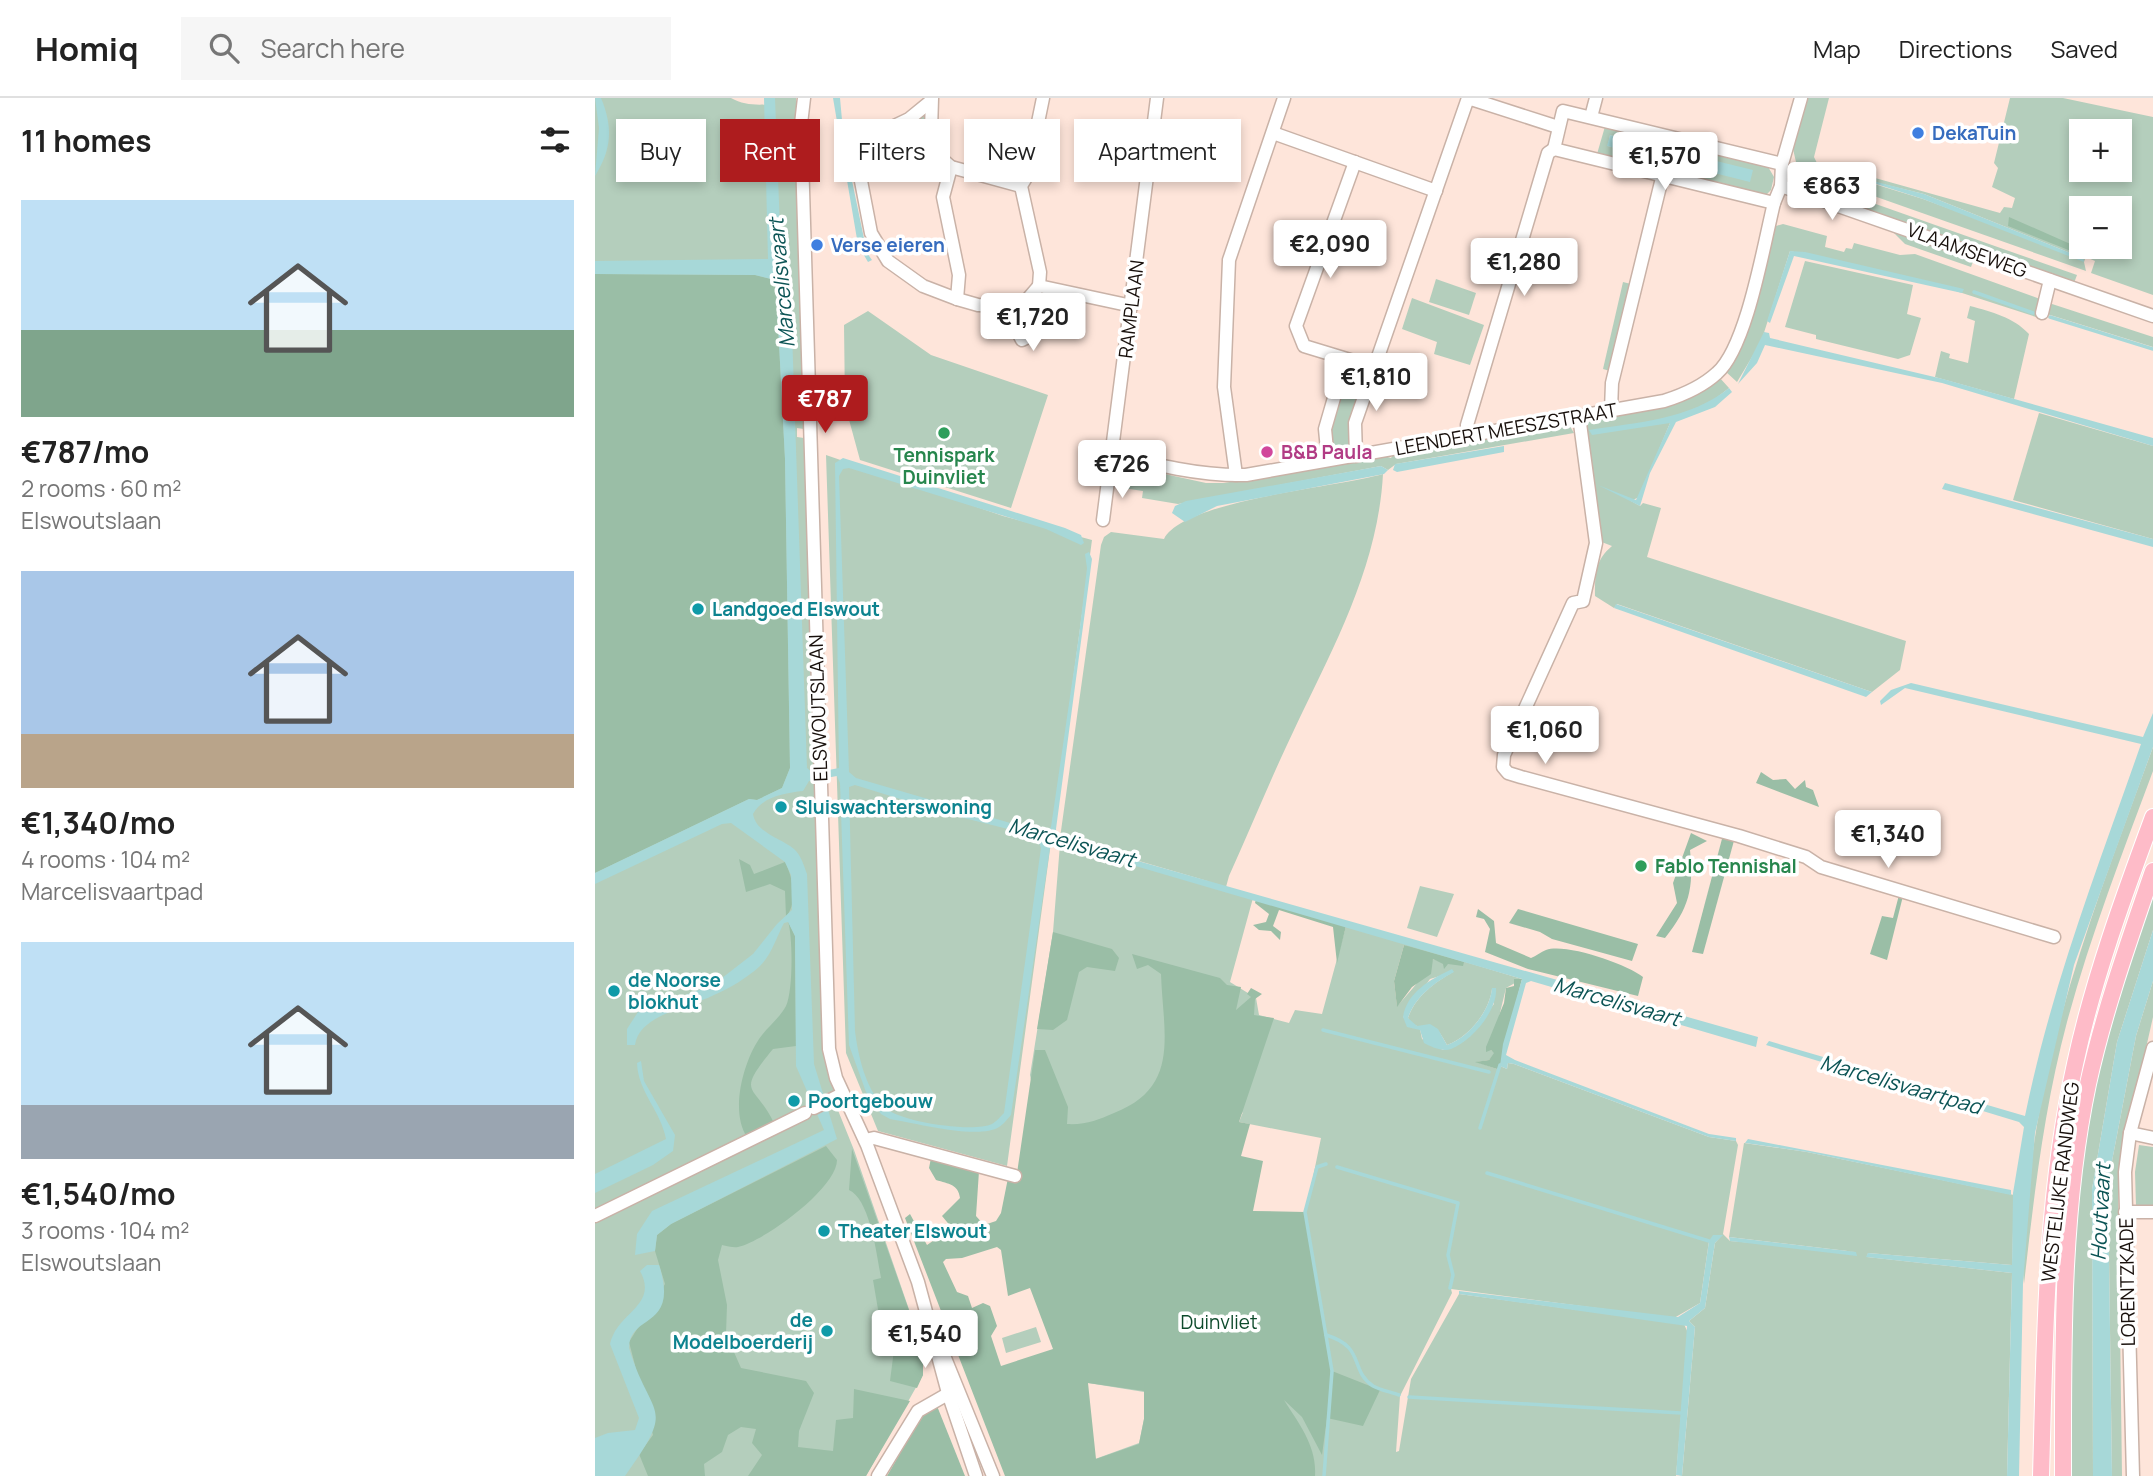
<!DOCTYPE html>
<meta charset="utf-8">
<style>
body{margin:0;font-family:Manrope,sans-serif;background:#f6f6f6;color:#222;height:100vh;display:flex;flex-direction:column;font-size:26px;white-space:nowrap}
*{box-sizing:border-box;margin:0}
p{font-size:23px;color:#767676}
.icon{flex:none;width:38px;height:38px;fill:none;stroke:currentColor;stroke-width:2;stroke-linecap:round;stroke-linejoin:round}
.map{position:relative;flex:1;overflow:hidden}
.panel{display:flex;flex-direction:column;background:#fff;width:595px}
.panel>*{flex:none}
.top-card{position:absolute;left:21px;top:21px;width:665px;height:63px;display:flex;gap:14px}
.fabs{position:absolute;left:1474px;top:21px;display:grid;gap:14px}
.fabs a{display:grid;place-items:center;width:63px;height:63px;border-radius:0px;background:#fff;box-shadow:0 4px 10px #0003;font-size:35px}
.price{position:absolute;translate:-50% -60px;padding:0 16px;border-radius:7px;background:#fff;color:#222;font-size:23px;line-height:46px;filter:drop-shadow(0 2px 4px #0008)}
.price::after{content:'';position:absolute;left:50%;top:42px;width:21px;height:16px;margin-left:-10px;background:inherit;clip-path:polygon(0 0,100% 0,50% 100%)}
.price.current{background:#ae1c1e;color:#fff}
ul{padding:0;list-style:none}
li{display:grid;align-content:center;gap:14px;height:371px;padding:0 21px}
li span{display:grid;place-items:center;height:217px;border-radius:0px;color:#555}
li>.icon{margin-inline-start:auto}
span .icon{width:126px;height:126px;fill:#fffc;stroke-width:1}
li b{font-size:30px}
h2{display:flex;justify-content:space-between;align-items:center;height:84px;padding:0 21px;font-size:30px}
.tag{padding:0 24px;border-radius:0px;background:#fff;box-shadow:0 4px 10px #0003;font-size:24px;line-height:63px}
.tag.current{background:#ae1c1e;color:#fff}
header{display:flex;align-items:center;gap:42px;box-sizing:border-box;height:98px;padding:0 35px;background:#fff;border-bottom:2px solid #e0e0e0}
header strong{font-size:33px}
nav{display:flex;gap:38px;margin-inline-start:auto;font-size:24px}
.search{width:490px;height:63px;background:#f6f6f6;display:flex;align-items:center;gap:18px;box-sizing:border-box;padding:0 24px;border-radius:0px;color:#767676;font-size:26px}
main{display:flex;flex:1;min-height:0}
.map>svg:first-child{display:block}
.green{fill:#b4cebc;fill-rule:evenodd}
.forest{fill:#9abea6;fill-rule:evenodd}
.water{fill:#a7d8d8;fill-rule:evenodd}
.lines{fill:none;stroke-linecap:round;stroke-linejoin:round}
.stream{stroke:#a7d8d8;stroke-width:3.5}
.minor-casing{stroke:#c9b2a7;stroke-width:15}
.major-casing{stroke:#fff;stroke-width:18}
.minor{stroke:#fff;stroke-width:12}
.major{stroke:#febbc8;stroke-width:16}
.shop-dot{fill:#3f7fe0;stroke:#fff;stroke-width:2.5}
.leisure-dot{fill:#2e9e5b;stroke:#fff;stroke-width:2.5}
.hotel-dot{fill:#d1479c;stroke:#fff;stroke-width:2.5}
.culture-dot{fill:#0f9aa8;stroke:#fff;stroke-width:2.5}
.labels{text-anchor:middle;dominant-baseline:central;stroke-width:7;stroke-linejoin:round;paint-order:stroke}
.shop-label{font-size:19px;font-weight:bold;fill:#366cbe;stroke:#fff;text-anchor:start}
.street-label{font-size:19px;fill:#18100c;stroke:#fff}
.hotel-label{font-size:19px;font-weight:bold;fill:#b23c85;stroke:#fff;text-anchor:start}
.leisure-label{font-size:19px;font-weight:bold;fill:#27864d;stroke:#fff}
.culture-label{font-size:19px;font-weight:bold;fill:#0d838f;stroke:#fff;text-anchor:start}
.park-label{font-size:19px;fill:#0e4b2c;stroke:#fff}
.water-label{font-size:21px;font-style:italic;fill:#0c5455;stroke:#fff}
</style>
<header>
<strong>Homiq</strong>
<div class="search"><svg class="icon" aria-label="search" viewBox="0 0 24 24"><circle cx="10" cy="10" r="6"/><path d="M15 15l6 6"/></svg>Search here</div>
<nav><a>Map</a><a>Directions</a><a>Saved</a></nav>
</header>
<main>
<section class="panel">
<h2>11 homes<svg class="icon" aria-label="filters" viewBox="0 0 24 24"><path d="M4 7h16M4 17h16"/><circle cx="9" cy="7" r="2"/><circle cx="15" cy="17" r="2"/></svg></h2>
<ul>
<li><span style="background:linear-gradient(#bfe0f5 60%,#7fa58c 0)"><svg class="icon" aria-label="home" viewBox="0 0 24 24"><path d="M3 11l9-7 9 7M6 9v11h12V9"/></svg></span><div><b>€787/mo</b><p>2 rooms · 60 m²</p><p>Elswoutslaan</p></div></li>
<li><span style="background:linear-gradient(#a9c7e8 75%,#b9a48a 0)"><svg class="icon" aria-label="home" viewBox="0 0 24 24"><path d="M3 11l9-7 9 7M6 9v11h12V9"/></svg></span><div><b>€1,340/mo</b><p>4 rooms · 104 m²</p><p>Marcelisvaartpad</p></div></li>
<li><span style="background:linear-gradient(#bfe0f5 75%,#9aa5b1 0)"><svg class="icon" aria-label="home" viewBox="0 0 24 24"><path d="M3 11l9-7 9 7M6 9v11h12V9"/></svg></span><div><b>€1,540/mo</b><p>3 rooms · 104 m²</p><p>Elswoutslaan</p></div></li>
</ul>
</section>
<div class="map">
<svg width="1558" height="1378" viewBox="0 0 1558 1378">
<rect width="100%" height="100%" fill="#fee5da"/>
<g class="green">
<path d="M0 0H136C150 8 164 7 180 6V0H201L209 331 202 330V339L209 340 230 965 240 993 236 995 259 1052 328 1252V1277L271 1378H0Z"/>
<path d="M1212 0H1234L1219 59 1224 69 1234 65 1229 79 1201 64 1198 51Z"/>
<path d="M1415 0H1468L1558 19V197L1496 175 1500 163 1491 159 1489 164 1491 173 1242 85 1248 71 1405 115 1409 109 1417 110 1420 100 1397 89 1403 70 1399 65ZM1486 33H1524V72H1486ZM1250 77 1329 96 1488 160 1328 101ZM1486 110H1524V149H1486Z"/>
<path d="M331 16 330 35 336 53 296 39Z"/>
<path d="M1011 25 1172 67 1179 79 1176 92 1170 98 1002 56ZM1015 37 1155 83 1013 48Z"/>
<path d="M1241 92 1482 177 1479 185 1241 102Z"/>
<path d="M1188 126 1232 138 1230 149 1249 154 1251 150 1257 151 1259 145 1305 157 1320 156 1445 201 1441 219 1333 184 1195 153 1166 244 1142 284 1130 273C1160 229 1168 179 1181 128Z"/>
<path d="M1295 131 1379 161 1376 169 1310 146Z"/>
<path d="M1210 163 1318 187 1312 216 1326 220 1315 257 1303 261 1221 241V237L1190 229Z"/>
<path d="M841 181 881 195 874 217 834 204Z"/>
<path d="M1028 184 1036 186 1015 273 1008 271Z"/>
<path d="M817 200 889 227 875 267 839 256 842 244 807 231Z"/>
<path d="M1454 205 1558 239V249L1452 216Z"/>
<path d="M1375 208C1397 214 1418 219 1434 236L1419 301 1340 279 1346 253 1355 256 1354 260 1373 265 1380 223 1372 220Z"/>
<path d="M273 213 336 257 453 297 416 410 265 362 250 307 249 227Z"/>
<path d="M753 273 770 277 755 321V349L737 351V326Z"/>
<path d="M1124 279 1134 290 1116 304 1075 325 1044 399 1036 403 1045 408 1048 405 1066 410 1052 459 1311 543 1305 572 1277 594 1022 506 1019 510 1000 498C1000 477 1000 462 1017 448L1004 443 990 324Z"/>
<path d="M1444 315 1558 348V441L1418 402Z"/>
<path d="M973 325 979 335 801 366 793 372 786 368 583 406 547 400 548 393 521 389 524 366 611 385H629L786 357 796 360 799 355Z"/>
<path d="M231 357 408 418 497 442 412 1068 283 1033 251 955Z"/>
<path d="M788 376C783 469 738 550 699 632 676 680 656 729 634 778L631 789 658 800 635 884 661 900 664 917 694 925 700 912 727 916 751 828 927 881 911 890 896 952 900 955 894 962 882 964 902 971 905 968 912 971 913 965 919 966 1114 1039 1141 1043 1143 1047 1128 1136 1135 1143 1261 1154 1134 1139 1149 1045 1212 1054 1419 1097 1417 1167 1273 1155 1272 1159 1417 1175 1412 1378H1087L1100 1229 1094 1223 1110 1210 1120 1145 1127 1137 1114 1143 1105 1205 1079 1220 856 1191 857 1195 805 1298 801 1354 804 1353 816 1281 864 1196 1089 1226 1093 1235 1081 1378H504L500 1361 544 1345 549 1321V1294L493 1285 435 977 458 834 465 746 616 784 465 740 506 447 509 439 516 434 569 441C588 402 744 389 788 376ZM809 847 853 866 838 861C828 879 816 893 802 908L799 883ZM858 874C840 884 820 899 813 920L816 926C838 935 836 917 852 947 874 939 894 914 897 891L899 906 869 943 848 952 827 941 825 931 808 919 835 881ZM648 1014 644 1024 726 1040 710 1118 654 1126 610 1057Z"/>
<path d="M1558 649V673C1527 756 1495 839 1472 924 1449 1010 1439 1098 1429 1186 1426 1163 1431 1135 1432 1111 1443 949 1503 800 1558 649Z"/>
<path d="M825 788 859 796 842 839 812 830Z"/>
<path d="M1558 789V832L1522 944 1497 1091 1498 1378H1474C1474 1272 1472 1166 1485 1060 1497 968 1530 878 1558 789Z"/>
<path d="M1558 883V919L1523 1074 1527 1378H1517L1513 1084 1541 938Z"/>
<path d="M1544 1047 1558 1049V1108H1541L1540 1074Z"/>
<path d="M441 1229 446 1244 411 1255 407 1240Z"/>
</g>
<g class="forest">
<path d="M1414 119 1489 152 1491 159 1413 128Z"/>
<path d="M0 176 160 177 176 181 181 187 190 361 195 670 187 690 162 702 154 701 0 775Z"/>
<path d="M1166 674 1178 682 1191 681 1200 691 1210 682 1211 689 1218 692 1224 709 1161 685Z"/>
<path d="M1096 735 1112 743 1095 752C1099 791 1094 810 1070 840L1061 838 1082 805 1078 785Z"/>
<path d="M1128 737 1140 739 1108 856 1097 854Z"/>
<path d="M144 761 155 767 159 776 190 764C198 780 203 804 191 819L190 793 175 786 151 794Z"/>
<path d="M1304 797 1308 798 1292 862 1275 856 1287 818 1298 820Z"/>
<path d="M661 801 751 828 742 865 738 829 684 812 678 828 686 834 685 842 676 833 664 832 658 827 671 824 674 816 660 805Z"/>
<path d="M883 811 899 823 901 845 936 860C941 858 946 854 951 852 971 845 1031 866 1048 879L1043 898 933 871 890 854 895 831 889 821 881 819Z"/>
<path d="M923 811 1043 846 1037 863 957 841 945 834 914 825Z"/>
<path d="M193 823 200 838 201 948 178 951C139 998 160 985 179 1025L152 1039C135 1014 148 965 164 941 172 929 184 921 191 908 198 893 198 840 193 823Z"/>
<path d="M458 834 517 851 524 860 520 873 492 869 484 874 472 922 458 932 442 931Z"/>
<path d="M809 847 869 864 868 868 853 866 849 871 848 866 838 861 836 876 817 889 802 909 799 883Z"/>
<path d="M537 856 625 880 632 887 646 889 641 912 656 899 652 896 656 890 667 896 660 901 659 917 679 920 644 1024 655 1026 646 1058 668 1063 658 1113 710 1114 737 1273 785 1292 768 1328 732 1320 727 1357 707 1319 689 1302C704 1326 722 1348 720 1378H410L310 1120 315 1116 332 1147 357 1130 347 1118 365 1100C363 1086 354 1086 341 1082L334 1070 336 1060 384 1073 381 1118 389 1127 401 1123 406 1115 413 1080 421 1082 440 952H450L473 1009 472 1026C491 1027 503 1022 519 1015 586 989 568 936 566 876L553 867 542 871ZM402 1149 406 1152 413 1198 435 1190 458 1251 406 1268 396 1238 402 1228 395 1208 388 1205 377 1210 373 1198 362 1194 348 1164 351 1161 367 1160ZM493 1285 549 1293V1321L544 1346 501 1361Z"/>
<path d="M919 881H927L905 968 902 971 880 964 894 962 899 955 896 952 891 954V949L909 905 911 890 919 888Z"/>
<path d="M231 1048 242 1062C242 1090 171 1142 143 1149 139 1150 132 1148 127 1147L123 1162 132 1207 131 1236 146 1270 211 1283 219 1295 204 1333 203 1349 238 1353 241 1322 258 1320 259 1291 315 1303 271 1378H153L167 1357 157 1345 161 1331 146 1329 133 1337 127 1354 109 1366 110 1378H53L44 1356 58 1337 34 1244 70 1186 60 1153 62 1137 76 1126Z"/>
<path d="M257 1051 328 1252V1277L322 1290 295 1283 300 1244 287 1235 278 1182 286 1180C282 1158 275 1101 254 1092Z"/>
<path d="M342 1308 370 1378H292L330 1312Z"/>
</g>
<g class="water">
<path d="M0 0H6C18 29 17 51 0 78L4 30Z"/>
<path d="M169 0H180L186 157 196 205 212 670 218 675 244 670 240 365 248 360 470 430 486 437 489 445 486 447 451 431 254 370 248 371 244 378 254 674 261 680 450 735 456 729 484 537 492 470 490 456 494 454 497 461 461 731 462 740 1163 939 1161 949 936 883 931 885 911 957 920 962 1114 1036 1141 1040V1043L1114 1039 919 966 913 965 912 971 905 968 908 946 927 881 462 745 455 750 416 1017C413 1020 409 1026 404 1029 384 1042 320 1025 295 1021L286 1016 271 994 254 947 245 685 242 678 214 683 208 693C189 695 167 699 158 716 161 735 186 740 199 751 206 757 209 768 212 776L219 966 242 1041 76 1126 62 1137 60 1153 40 1157 42 1136 57 1113 229 1032 201 968 200 838 193 824 189 825C181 840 177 856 165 868 152 880 135 890 119 897 96 909 44 916 40 947H32V931L43 914 118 887 158 856 182 826 197 812 196 777 190 764 136 725 127 726 0 786V775L154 701 162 702 187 690 195 670 190 361 181 187 176 181 160 177 0 176V163L173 161ZM260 687 357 717 433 736 442 740 446 750 409 1015C406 1018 401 1024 397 1026 378 1035 302 1024 288 1008 270 989 263 957 260 933L254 689Z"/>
<path d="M238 0H245L249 44 272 155 277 162 273 164 263 147Z"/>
<path d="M1015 37 1158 72 1155 84 1012 48Z"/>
<path d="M1250 76 1329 96 1488 160 1489 164 1328 101Z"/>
<path d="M1195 153 1210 154 1369 191 1367 195 1199 158 1175 225 1172 223Z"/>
<path d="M1169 234 1174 235 1175 240 1348 281 1558 340V348L1347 285 1170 247 1162 265 1143 286Z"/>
<path d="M1134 290 1137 294 1120 309 1081 324 1055 375 1045 408 1003 387 1041 402 1075 325 997 337 994 332C1043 324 1094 322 1134 290Z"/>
<path d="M909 348V354L802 374 798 372 800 366Z"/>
<path d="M786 368 793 372 789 376 622 408 590 424 577 415 580 408 591 403Z"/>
<path d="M1350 385 1558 441V449L1347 391Z"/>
<path d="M1021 506 1277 594 1271 599 1019 510Z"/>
<path d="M1316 585 1548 639 1558 615V649L1479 867 1440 1035 1428 1185 1424 1378H1412L1417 1175 1271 1159 1273 1155 1417 1167 1418 1095 1429 1029 1424 1024 1171 947 1174 943 1430 1018C1457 886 1502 772 1546 646L1310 590 1286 607 1285 603 1296 592Z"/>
<path d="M1558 832V883L1541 938 1513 1084 1517 1378H1498L1497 1091 1522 944Z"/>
<path d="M857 871 859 874C840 884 820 899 813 920L822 928 835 926 843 931 852 947C873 940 895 913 897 890H901C903 912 877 943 856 951 847 954 837 949 829 945L825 932 812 929 808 919C812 894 836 881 857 871Z"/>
<path d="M46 963 49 983 80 1037 78 1053 58 1067 0 1095V1076L71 1041C66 1013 43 994 42 965Z"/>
<path d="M1153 1041 1416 1092V1097L1212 1054 1150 1045Z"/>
<path d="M1118 1137H1128L1120 1145 1110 1210 1094 1223 1100 1229 1087 1378 1081 1377 1092 1228 864 1196V1193L1083 1219 1105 1205 1114 1143Z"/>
<path d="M1134 1139 1261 1154 1262 1158 1135 1143Z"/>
<path d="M52 1167H64C85 1232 34 1215 34 1250 56 1323 83 1304 30 1378H0V1340L13 1335 40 1332 44 1320 15 1246C22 1214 64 1208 45 1173Z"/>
</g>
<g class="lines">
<g class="stream">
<path d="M1379 194 1438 215"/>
<path d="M1455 219 1558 251"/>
<path d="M728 932 894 974"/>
<path d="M885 1030 905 967"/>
<path d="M742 1069 863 1105 853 1157 858 1177 855 1190"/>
<path d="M892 1075 1114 1143"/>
<path d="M731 1237C771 1249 754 1272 778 1288 785 1292 796 1294 804 1297"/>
<path d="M814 1299 1086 1315"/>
<path d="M729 1378 737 1273 710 1114 722 1069 731 1066"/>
</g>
<defs>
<g id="minor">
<path d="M209 0 206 26 234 951 241 980 272 1047 323 1184 353 1295 381 1378"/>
<path d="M337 0 336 33 347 61"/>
<path d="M336 3 314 21 268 43 261 57 276 135 293 163 328 188 362 201 383 207 409 208 432 202 444 188"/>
<path d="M996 19 1001 0"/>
<path d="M678 35 841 93"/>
<path d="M279 38 347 61 356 69 426 88"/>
<path d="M959 51 968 13 1187 66"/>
<path d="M959 51 1179 105"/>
<path d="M760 64 701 228 709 248 778 269"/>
<path d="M356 69 348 99 364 177 362 201"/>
<path d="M1186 88 1558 218"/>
<path d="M444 188 445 174 426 88 432 78 448 0"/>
<path d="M444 188 537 208"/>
<path d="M409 208 427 242 441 235 432 202"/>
<path d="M1447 215 1455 182"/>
<path d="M1016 312 1017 285 1068 76"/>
<path d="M984 318 1001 445 988 503 978 505 909 657 908 669 913 675 926 679 1144 738 1211 759 1226 769 1459 839"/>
<path d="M872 338V327L953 55 959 51"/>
<path d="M516 355C561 367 604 378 651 377L1069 303C1088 297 1108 288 1122 275 1152 249 1169 145 1179 105L1186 88 1187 66 1206 0"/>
<path d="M761 358 760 325 873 0 963 29"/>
<path d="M733 362 730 331 750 262"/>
<path d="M641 377 629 289 634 162 689 0"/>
<path d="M508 422 562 0"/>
<path d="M219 1010 247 996"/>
<path d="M1535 1035 1558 1040"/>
<path d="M270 1042 279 1040 420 1078"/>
<path d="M1530 1114H1558"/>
<path d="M0 1118 210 1015"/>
<path d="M348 1255 398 1378"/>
<path d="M283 1378 323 1313 358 1293"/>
<path d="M1538 1378 1530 1074 1535 1035 1558 950"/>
</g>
<g id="major">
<path d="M1446 1378C1450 1241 1450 1101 1480 966 1498 882 1528 800 1558 719"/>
<path d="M1468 1378C1468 1248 1466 1114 1493 986 1509 913 1534 843 1558 773"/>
</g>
</defs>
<use href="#minor" class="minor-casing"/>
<use href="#major" class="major-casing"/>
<use href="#minor" class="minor"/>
<use href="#major" class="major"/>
</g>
<g class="shop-dot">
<circle cx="1323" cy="35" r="7"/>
<circle cx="222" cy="147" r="7"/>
</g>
<g class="leisure-dot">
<circle cx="349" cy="335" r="7"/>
<circle cx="1046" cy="768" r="7"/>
</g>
<circle class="hotel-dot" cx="672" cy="354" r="7"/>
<g class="culture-dot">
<circle cx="103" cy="511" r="7"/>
<circle cx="186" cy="709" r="7"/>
<circle cx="19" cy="893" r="7"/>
<circle cx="199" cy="1003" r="7"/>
<circle cx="229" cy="1133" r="7"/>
<circle cx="232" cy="1233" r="7"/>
</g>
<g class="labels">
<g class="shop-label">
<text x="1337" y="35">DekaTuin</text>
<text x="236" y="147">Verse eieren</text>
</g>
<g class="street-label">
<text transform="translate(1372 152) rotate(20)">VLAAMSEWEG</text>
<text transform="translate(536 211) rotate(-83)">RAMPLAAN</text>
<text transform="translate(911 331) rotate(-10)">LEENDERT MEESZSTRAAT</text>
<text transform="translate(223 610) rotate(-92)">ELSWOUTSLAAN</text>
<text transform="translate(1465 1084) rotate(-83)">WESTELIJKE RANDWEG</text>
<text transform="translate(1532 1184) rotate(-91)">LORENTZKADE</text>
</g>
<g class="hotel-label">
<text x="686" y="354">B&amp;B Paula</text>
</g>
<g class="leisure-label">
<text x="349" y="357">Tennispark<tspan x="349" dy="22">Duinvliet</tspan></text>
<text x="1060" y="768" text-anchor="start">Fablo Tennishal</text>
</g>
<g class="culture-label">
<text x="117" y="511">Landgoed Elswout</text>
<text x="200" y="709">Sluiswachterswoning</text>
<text x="33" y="882">de Noorse<tspan x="33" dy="22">blokhut</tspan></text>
<text x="213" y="1003">Poortgebouw</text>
<text x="243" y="1133">Theater Elswout</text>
<text x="218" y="1222" text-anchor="end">de<tspan x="218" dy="22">Modelboerderij</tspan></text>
</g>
<g class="park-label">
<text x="624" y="1224">Duinvliet</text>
</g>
<g class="water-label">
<text transform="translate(186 185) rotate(-95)">Marcelisvaart</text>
<text transform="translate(477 744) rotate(16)">Marcelisvaart</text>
<text transform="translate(1022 903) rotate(16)">Marcelisvaart</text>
<text transform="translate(1306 986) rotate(16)">Marcelisvaartpad</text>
<text transform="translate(1505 1114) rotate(-87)">Houtvaart</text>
</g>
</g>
</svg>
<div class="fabs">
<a>+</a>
<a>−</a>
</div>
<b class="price" style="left:1070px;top:94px">€1,570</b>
<b class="price" style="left:1237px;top:124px">€863</b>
<b class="price" style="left:735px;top:182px">€2,090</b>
<b class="price" style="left:929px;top:200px">€1,280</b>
<b class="price" style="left:438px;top:255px">€1,720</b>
<b class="price" style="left:781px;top:315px">€1,810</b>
<b class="price current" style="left:230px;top:337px">€787</b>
<b class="price" style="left:527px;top:402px">€726</b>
<b class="price" style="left:950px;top:668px">€1,060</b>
<b class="price" style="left:1293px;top:772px">€1,340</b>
<b class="price" style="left:330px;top:1272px">€1,540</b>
<div class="top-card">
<a class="tag">Buy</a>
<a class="tag current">Rent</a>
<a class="tag">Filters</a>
<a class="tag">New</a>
<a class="tag">Apartment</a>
</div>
</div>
</main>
